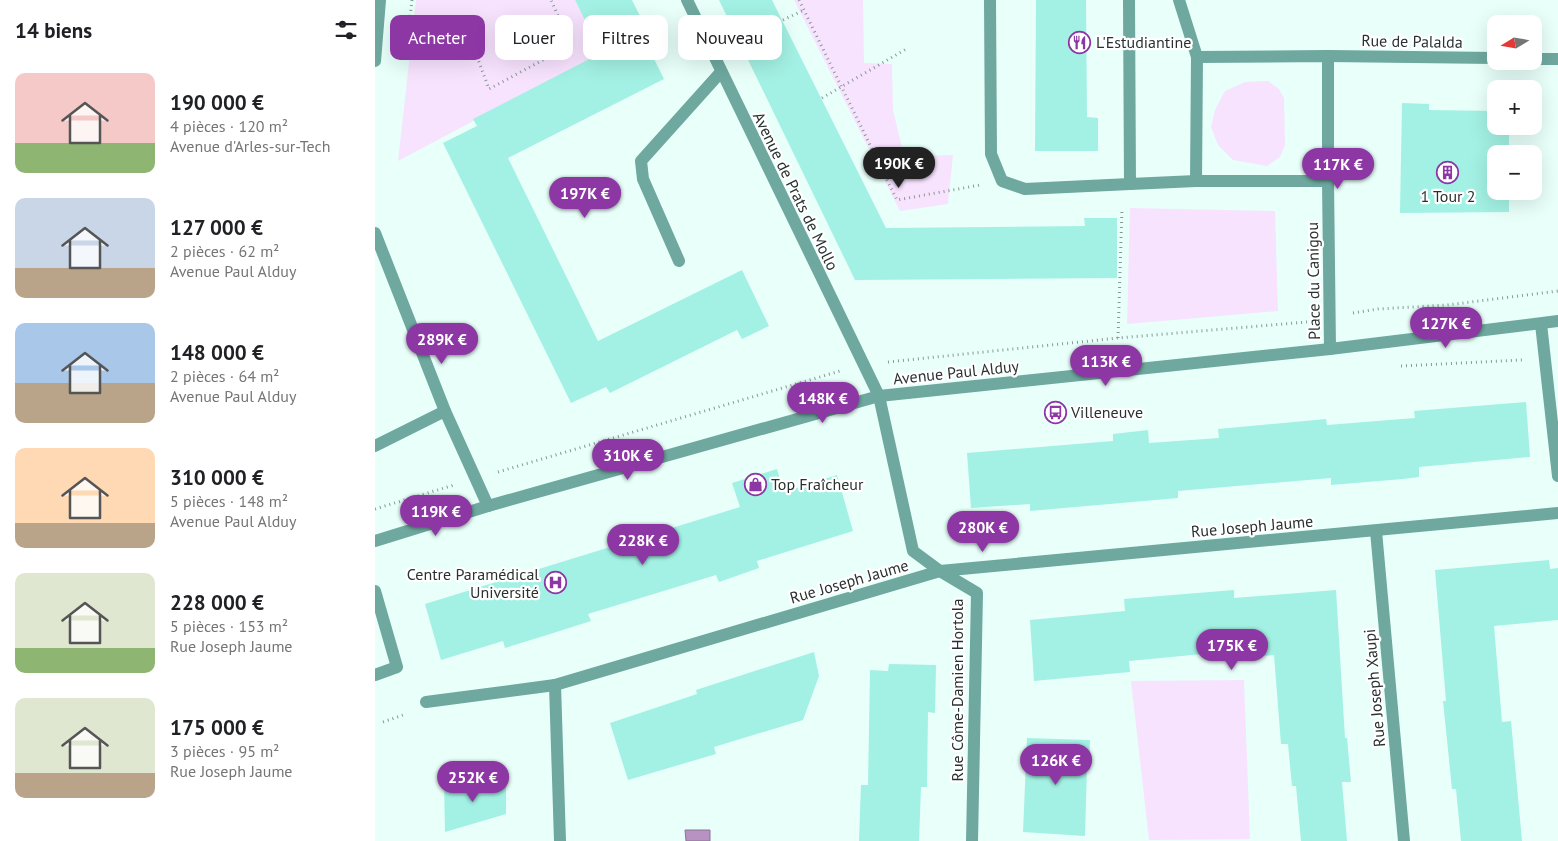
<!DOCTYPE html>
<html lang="fr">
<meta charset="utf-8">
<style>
body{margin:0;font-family:"PT Sans",sans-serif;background:#f6f6f6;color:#202124;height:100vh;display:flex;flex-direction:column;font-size:19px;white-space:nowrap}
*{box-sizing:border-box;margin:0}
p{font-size:16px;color:#757577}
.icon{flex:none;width:28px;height:28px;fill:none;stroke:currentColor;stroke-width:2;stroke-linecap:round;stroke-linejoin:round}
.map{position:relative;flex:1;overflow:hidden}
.drawer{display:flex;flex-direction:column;background:#fff;width:375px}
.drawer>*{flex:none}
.hud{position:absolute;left:15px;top:15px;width:475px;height:45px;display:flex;gap:10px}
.needle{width:32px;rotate:259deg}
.fabs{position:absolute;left:1112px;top:15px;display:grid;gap:10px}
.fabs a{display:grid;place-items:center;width:55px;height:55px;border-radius:10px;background:#fff;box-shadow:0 5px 20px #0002;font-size:25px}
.price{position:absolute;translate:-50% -42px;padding:0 11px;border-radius:18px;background:#8d37a5;color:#fff;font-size:16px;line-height:32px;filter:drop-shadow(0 1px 2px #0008)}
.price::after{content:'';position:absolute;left:50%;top:30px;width:15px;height:11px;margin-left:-8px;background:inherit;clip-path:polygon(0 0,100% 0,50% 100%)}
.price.current{background:#222;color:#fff}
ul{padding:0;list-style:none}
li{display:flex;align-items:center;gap:15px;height:125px;padding:0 15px}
li span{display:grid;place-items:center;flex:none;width:140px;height:100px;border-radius:10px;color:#555}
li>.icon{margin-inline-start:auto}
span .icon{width:60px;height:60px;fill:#fffc;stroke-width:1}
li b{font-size:21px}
h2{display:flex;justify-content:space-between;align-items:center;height:60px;padding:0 15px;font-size:21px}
.pill{padding:0 18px;border-radius:10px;background:#fff;box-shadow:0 5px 20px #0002;font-size:18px;line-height:45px}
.pill.current{background:#8d37a5;color:#fff}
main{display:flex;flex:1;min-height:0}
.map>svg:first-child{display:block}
.green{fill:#f8e3ff}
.water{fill:#b792c2;stroke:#8c7596}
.building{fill:#a3f1e4}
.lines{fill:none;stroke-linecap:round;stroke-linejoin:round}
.path{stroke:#899996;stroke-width:3;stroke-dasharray:1 4;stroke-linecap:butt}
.lane{stroke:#6ea89f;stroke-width:12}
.street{stroke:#6ea89f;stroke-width:12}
.labels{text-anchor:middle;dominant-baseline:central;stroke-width:4.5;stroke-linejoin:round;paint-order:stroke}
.street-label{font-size:16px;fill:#293230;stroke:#fff}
.poi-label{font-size:16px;fill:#293230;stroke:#fff;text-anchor:start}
</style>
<main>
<section class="drawer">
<h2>14 biens<svg class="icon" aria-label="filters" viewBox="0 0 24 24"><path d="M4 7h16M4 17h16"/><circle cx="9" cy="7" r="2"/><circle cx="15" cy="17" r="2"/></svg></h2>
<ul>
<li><span style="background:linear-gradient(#f6c9c9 70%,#8fb573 0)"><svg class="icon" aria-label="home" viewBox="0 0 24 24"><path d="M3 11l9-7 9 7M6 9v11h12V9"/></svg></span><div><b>190 000 €</b><p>4 pièces · 120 m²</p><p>Avenue d'Arles-sur-Tech</p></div></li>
<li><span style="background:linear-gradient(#c9d6e8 70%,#b9a48a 0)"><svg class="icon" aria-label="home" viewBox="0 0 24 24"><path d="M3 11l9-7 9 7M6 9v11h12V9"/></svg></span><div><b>127 000 €</b><p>2 pièces · 62 m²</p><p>Avenue Paul Alduy</p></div></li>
<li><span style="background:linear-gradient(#a9c7e8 60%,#b9a48a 0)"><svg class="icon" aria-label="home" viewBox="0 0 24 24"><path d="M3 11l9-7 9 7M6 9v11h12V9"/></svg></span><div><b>148 000 €</b><p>2 pièces · 64 m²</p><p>Avenue Paul Alduy</p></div></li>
<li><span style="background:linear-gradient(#ffd9b3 75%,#b9a48a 0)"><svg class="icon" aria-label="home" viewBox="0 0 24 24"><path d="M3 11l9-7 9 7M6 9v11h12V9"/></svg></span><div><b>310 000 €</b><p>5 pièces · 148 m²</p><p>Avenue Paul Alduy</p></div></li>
<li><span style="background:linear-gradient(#dfe7d0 75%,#8fb573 0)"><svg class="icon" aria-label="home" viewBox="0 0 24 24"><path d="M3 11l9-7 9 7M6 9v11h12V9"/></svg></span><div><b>228 000 €</b><p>5 pièces · 153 m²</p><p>Rue Joseph Jaume</p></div></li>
<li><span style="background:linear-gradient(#dfe7d0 75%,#b9a48a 0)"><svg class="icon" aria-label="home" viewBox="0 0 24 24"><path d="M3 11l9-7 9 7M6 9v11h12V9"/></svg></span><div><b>175 000 €</b><p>3 pièces · 95 m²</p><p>Rue Joseph Jaume</p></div></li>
</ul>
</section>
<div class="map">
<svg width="1183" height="841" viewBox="0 0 1183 841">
<rect width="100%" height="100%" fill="#e8fffa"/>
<g class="green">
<path d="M41 0H200L226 53 23 161Z"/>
<path d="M419 0H488L489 63 517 64 518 110 529 156 578 155 573 204 525 211Z"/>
<path d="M893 81 904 89 909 98 910 145 905 157 892 166 858 160 843 145 836 127 840 110 850 91 870 82Z"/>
<path d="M755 208 900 211 903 311 752 324Z"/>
<path d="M869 680 875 839 774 840 756 681Z"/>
</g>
<path class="water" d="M310 830H335V841H311Z"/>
<g class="building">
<path d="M200 0H257L278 42 272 45 289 79 133 158 223 341 367 270 394 326 367 339 362 330 235 393 231 387 196 403 68 143 102 126 98 119 226 53Z"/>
<path d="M344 0H397L511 228 710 226 709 218H742V278L480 280Z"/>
<path d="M661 0H711L712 117 723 118V151H660Z"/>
<path d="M1027 103 1054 104V110L1121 111V126H1134V154H1121V191H1134V212L1025 213Z"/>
<path d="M1151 402 1155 457 1044 467V477L1028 479 956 485V478L803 491V498L655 511V504L596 508 592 453 738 441V434L773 430 774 443 844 438 843 429 951 419 952 425 1040 418 1039 411Z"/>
<path d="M402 469 409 492 462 475 478 531 382 561 384 568 344 582 341 575 213 614 216 621 172 635 130 648 128 641 66 660 50 604 365 507 357 483Z"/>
<path d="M1174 560 1175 569 1183 568V620L1119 626 1127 722 1136 721 1147 841H1086L1081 789H1077L1068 701H1071L1060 570Z"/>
<path d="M859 590V598L961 590 970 738H972L976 782H967L972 841H926L921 786H917L913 744H906L899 655 839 660 838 653 754 661 755 672 659 681 655 620 750 611 749 599Z"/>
<path d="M439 652 444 676 428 720 339 747 341 754 253 780 235 723 322 694 321 690Z"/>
<path d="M514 664 561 665 560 713 553 712 552 787H546L544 841H484L486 785H493L495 670 513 671Z"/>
<path d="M652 738 715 740 714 767H712L710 836 648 832Z"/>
<path d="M131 782V814L70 832 69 783Z"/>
</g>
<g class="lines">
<g class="path">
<path d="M37 0 34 25 72 31 98 46 114 89 196 45 176 0"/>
<path d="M424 0 522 200 605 185"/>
<path d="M408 20 429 10"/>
<path d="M447 98 533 48"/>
<path d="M978 313 1003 309 1072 305 1183 291"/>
<path d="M743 338 747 208"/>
<path d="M513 362 743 338 932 322"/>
<path d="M1026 366 1147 360"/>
<path d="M123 472 465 371"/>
<path d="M0 509 79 485"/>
<path d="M8 722 31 714"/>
</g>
<g class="lane">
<path d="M1166 324 1183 476"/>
<path d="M0 446 70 411"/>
<path d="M0 591 22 667 0 675"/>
</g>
<g class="street">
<path d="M312 0 504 396 538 551 565 571 602 593 597 841"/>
<path d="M615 0 616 154 627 181 650 189 755 184"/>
<path d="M754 0 755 184 821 181"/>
<path d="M804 0 822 57 821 181H953V56L822 57"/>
<path d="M953 56 1121 58"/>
<path d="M1159 59H1183"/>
<path d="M0 61 5 0"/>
<path d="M953 181 955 349"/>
<path d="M0 233 70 411 113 506"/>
<path d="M304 261 268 179 266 161 345 73"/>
<path d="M1001 531 1029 841"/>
<path d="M0 541 113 506 504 396 955 349 1183 321"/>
<path d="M180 685 185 841"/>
<path d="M51 702 180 685 565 571 1183 513"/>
</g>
</g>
<defs>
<symbol id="restaurant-ring" viewBox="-11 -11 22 22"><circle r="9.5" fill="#fff" stroke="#8d37a5" stroke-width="1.5"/><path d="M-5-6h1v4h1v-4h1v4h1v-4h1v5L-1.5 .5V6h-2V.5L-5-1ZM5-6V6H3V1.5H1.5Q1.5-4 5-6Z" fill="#8d37a5"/></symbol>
<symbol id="building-ring" viewBox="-11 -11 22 22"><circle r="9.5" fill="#fff" stroke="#8d37a5" stroke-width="1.5"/><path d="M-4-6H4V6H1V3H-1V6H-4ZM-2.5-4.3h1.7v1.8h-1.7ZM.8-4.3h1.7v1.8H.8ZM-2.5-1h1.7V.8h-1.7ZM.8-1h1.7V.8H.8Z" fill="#8d37a5"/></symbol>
<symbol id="bus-ring" viewBox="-11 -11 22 22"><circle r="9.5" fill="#fff" stroke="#8d37a5" stroke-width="1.5"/><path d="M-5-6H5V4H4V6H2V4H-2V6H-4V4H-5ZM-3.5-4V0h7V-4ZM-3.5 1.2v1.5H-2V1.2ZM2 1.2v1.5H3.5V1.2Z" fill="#8d37a5"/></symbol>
<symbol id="shop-ring" viewBox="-11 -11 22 22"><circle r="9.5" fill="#fff" stroke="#8d37a5" stroke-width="1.5"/><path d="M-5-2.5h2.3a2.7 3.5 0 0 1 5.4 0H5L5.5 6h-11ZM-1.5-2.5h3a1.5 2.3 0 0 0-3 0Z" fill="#8d37a5"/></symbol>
<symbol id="hospital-ring" viewBox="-11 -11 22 22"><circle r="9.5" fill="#fff" stroke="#8d37a5" stroke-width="1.5"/><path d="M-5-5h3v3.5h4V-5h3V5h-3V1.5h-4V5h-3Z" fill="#8d37a5"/></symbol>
</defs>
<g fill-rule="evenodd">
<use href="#restaurant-ring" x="692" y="30" width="25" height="25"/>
<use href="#building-ring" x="1060" y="160" width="25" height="25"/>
<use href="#bus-ring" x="668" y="400" width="25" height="25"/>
<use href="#shop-ring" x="368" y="472" width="25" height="25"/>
<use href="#hospital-ring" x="168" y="570" width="25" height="25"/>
</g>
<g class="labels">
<g class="street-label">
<text transform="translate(1037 41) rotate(1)">Rue de Palalda</text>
<text transform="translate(421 191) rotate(64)">Avenue de Prats de Mollo</text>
<text transform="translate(938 281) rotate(-91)">Place du Canigou</text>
<text transform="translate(581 372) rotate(-6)">Avenue Paul Alduy</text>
<text transform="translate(877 526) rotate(-5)">Rue Joseph Jaume</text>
<text transform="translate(474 581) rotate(-16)">Rue Joseph Jaume</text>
<text transform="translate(999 688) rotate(-95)">Rue Joseph Xaupi</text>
<text transform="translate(582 690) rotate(-90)">Rue Côme-Damien Hortola</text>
</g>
<g class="poi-label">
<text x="721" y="42">L'Estudiantine</text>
<text x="1073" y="196" text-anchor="middle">1 Tour 2</text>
<text x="696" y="412">Villeneuve</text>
<text x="396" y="484">Top Fraîcheur</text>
<text x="164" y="574" text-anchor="end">Centre Paramédical<tspan x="164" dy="18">Université</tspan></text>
</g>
</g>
</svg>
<div class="fabs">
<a><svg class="needle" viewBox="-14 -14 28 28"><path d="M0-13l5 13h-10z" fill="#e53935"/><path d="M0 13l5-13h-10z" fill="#757577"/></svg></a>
<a>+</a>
<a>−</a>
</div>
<b class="price current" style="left:524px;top:189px">190K €</b>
<b class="price" style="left:963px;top:190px">117K €</b>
<b class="price" style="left:210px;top:219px">197K €</b>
<b class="price" style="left:1071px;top:349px">127K €</b>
<b class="price" style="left:67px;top:365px">289K €</b>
<b class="price" style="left:731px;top:387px">113K €</b>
<b class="price" style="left:448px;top:424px">148K €</b>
<b class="price" style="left:253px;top:481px">310K €</b>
<b class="price" style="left:61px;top:537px">119K €</b>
<b class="price" style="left:608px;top:553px">280K €</b>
<b class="price" style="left:268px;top:566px">228K €</b>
<b class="price" style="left:857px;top:671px">175K €</b>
<b class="price" style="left:681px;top:786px">126K €</b>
<b class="price" style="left:98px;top:803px">252K €</b>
<div class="hud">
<a class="pill current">Acheter</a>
<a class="pill">Louer</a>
<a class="pill">Filtres</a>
<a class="pill">Nouveau</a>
</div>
</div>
</main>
